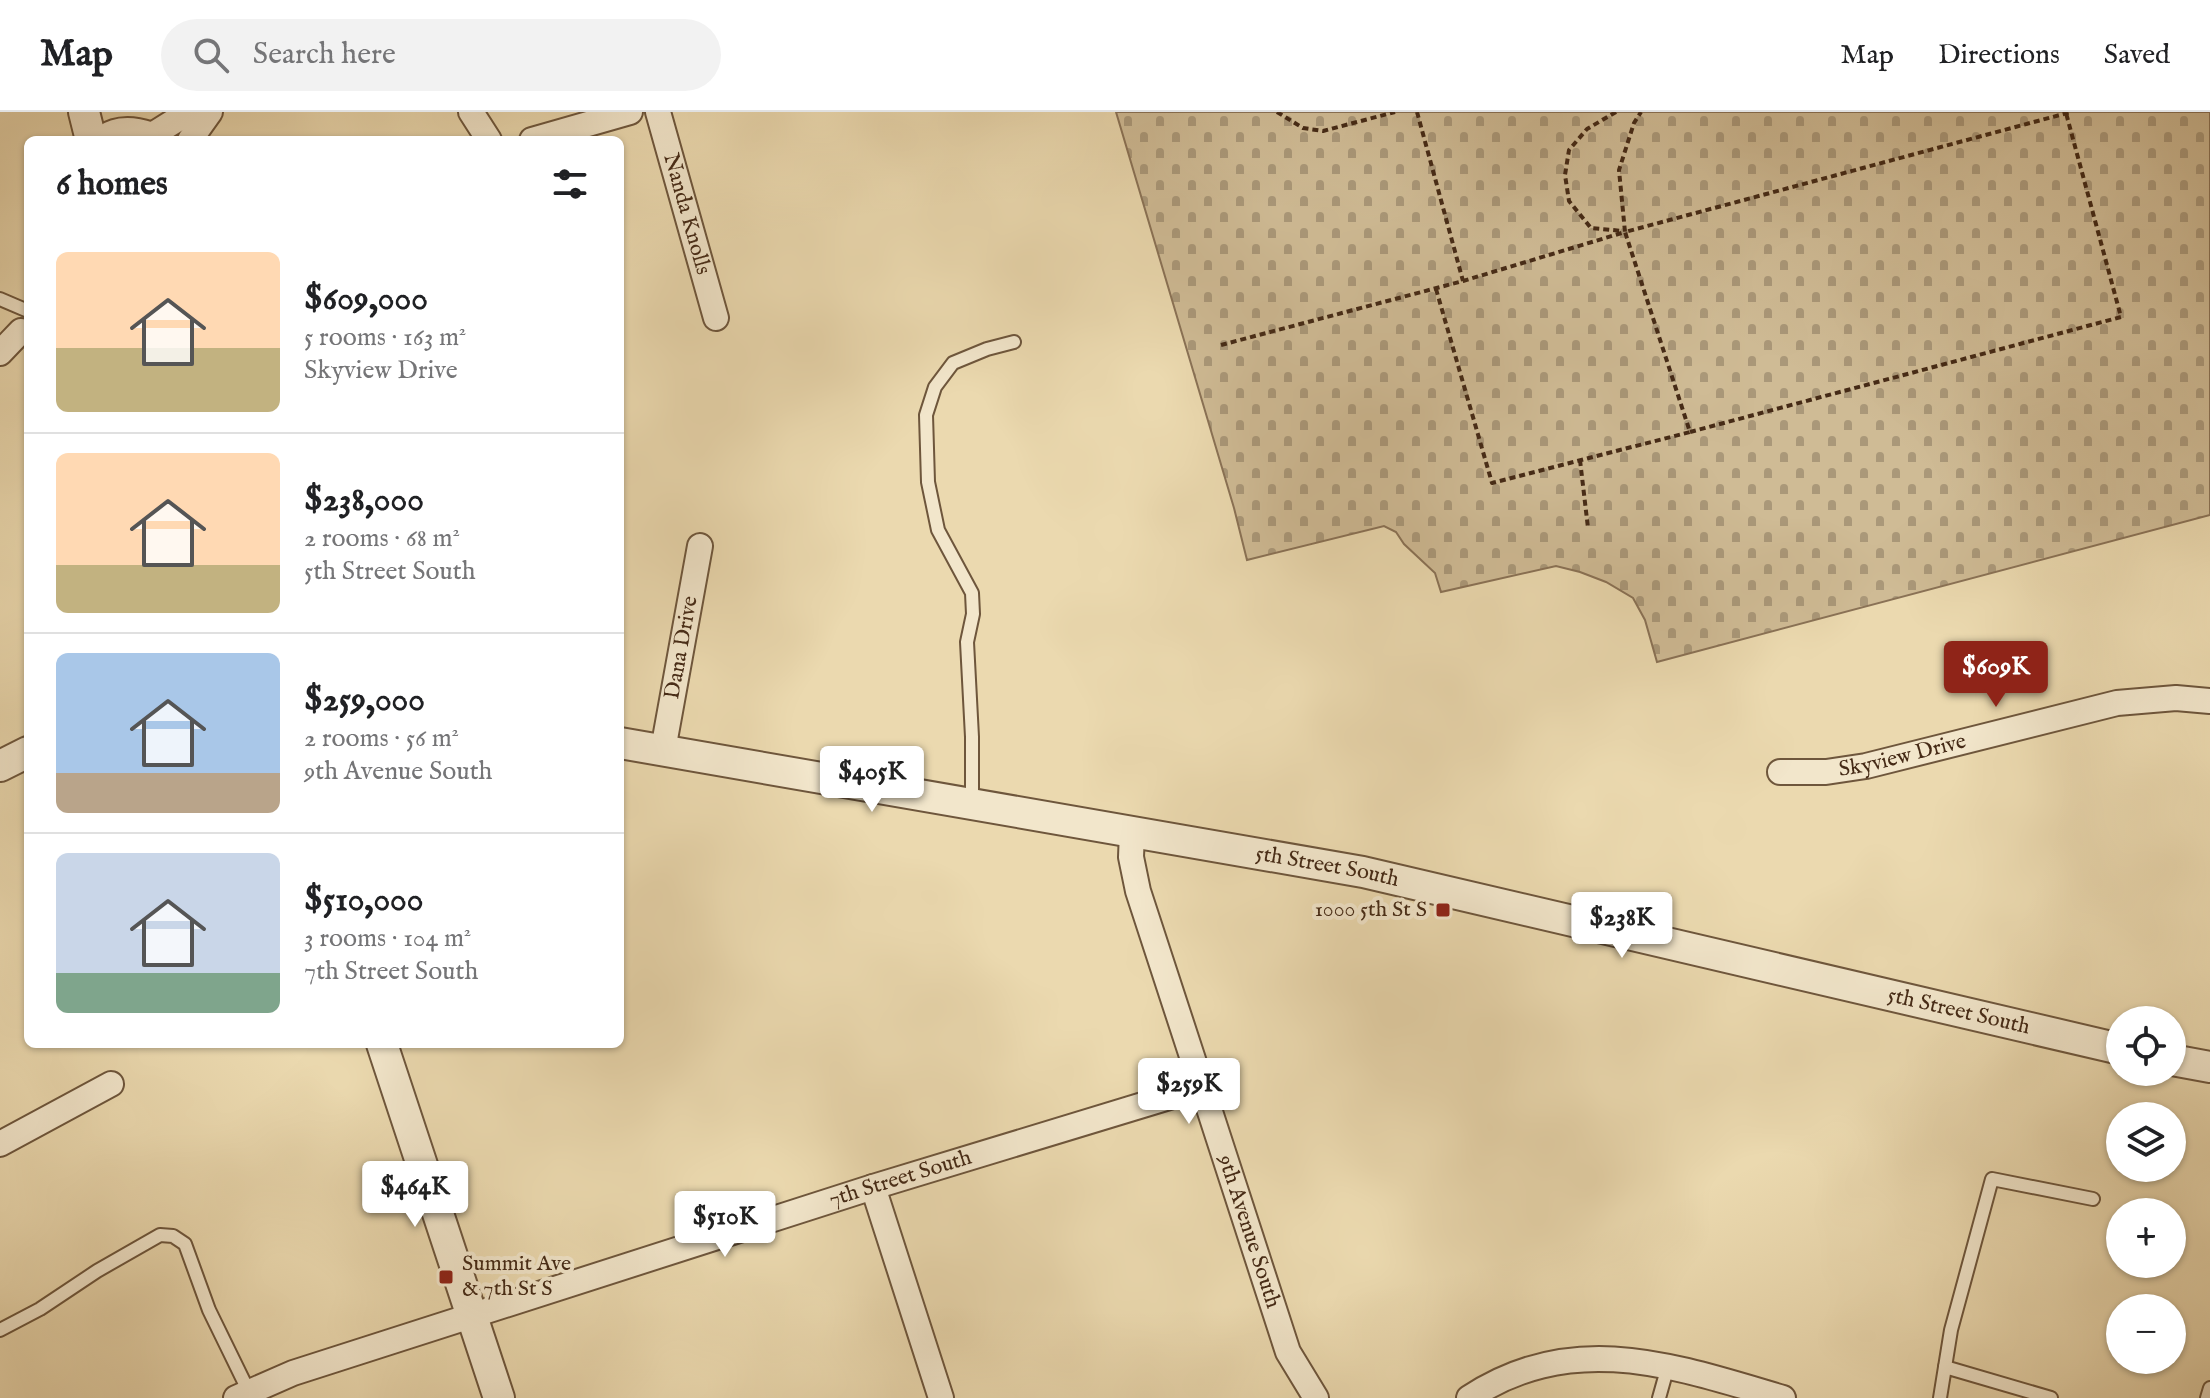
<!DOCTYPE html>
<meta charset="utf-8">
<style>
body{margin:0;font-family:"IM FELL English",serif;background:#f2f2f2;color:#202124;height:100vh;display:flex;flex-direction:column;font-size:30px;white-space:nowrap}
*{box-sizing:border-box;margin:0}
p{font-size:26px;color:#757577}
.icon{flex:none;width:44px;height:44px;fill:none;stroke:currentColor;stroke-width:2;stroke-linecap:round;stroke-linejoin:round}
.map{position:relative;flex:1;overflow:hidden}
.side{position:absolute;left:24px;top:24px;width:600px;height:912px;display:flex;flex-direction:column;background:#fff;border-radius:12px;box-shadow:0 2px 6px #0004}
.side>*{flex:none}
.fabs{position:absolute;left:2106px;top:894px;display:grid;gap:16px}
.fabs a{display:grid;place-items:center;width:80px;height:80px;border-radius:50%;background:#fff;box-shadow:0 2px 6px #0004;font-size:40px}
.price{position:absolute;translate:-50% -68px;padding:0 18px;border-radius:8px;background:#fff;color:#222;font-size:26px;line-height:52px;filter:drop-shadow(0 2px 4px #0008)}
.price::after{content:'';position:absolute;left:50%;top:48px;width:24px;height:18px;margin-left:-12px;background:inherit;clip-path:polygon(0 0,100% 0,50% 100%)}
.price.on{background:#8f2418;color:#fff}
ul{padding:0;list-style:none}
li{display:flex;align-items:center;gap:24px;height:200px;padding:0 32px}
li+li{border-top:2px solid #e0e0e0}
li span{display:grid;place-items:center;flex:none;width:224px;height:160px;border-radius:12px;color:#555}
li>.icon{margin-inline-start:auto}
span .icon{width:96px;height:96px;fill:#fffc;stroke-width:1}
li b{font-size:34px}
h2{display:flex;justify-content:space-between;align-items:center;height:96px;padding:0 32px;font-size:34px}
header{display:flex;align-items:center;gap:48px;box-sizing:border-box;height:112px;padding:0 40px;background:#fff;border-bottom:2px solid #e0e0e0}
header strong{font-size:38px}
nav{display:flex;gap:44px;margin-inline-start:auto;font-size:28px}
.search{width:560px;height:72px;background:#f2f2f2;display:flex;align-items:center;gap:20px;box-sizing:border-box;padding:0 28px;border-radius:44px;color:#757577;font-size:30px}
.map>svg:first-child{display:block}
.cemetery{fill:url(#cemetery-stones);stroke:#8a7256;stroke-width:2}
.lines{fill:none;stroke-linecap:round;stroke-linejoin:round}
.service-casing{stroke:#6e563c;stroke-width:16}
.minor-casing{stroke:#6e563c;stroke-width:28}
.tertiary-casing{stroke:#6e563c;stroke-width:34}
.path{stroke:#452a16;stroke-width:4;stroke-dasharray:6 4;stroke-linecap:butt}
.service{stroke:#f2e6cb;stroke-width:12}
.minor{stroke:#f2e6cb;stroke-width:24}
.tertiary{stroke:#f2e6cb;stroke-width:30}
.poi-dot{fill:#8f2418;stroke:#f2e6cb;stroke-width:3}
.labels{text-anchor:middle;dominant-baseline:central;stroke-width:8;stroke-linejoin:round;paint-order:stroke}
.street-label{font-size:22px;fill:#452a16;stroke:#f2e6cb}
.poi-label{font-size:22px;fill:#452a16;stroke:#f2e6cb;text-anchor:end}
</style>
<header>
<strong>Map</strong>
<div class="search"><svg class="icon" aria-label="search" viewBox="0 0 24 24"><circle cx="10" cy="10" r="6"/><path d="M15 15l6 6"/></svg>Search here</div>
<nav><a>Map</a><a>Directions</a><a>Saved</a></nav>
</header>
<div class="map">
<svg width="2210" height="1286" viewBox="0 0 2210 1286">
<defs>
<pattern id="cemetery-stones" width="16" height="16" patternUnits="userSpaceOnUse" patternTransform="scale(2)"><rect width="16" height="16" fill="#cfbb95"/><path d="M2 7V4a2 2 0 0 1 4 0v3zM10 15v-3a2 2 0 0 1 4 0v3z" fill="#aa9879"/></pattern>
</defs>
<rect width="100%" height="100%" fill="#ebd9af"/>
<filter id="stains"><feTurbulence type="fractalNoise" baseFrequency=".0025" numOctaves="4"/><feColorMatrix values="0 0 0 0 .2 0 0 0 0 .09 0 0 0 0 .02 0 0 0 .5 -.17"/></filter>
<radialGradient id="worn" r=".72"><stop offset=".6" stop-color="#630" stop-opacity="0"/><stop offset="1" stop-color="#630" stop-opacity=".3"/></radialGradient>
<path class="cemetery" d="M1116 0H2210V403L1657 550 1645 508 1633 486 1606 470 1580 460 1556 454 1441 480 1435 461 1404 432 1396 420 1384 414 1247 448 1234 396Z"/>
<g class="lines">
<defs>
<g id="service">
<path d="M0 187 28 199"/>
<path d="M972 692V625L967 530 973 502 972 481 938 418 928 370 926 303 935 275 953 251 987 237 1014 230"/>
<path d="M0 1218 40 1197 97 1159 160 1123 173 1124 185 1132 209 1198 249 1280"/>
<path d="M1945 1255 1951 1218 1992 1067 2093 1087"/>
<path d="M1659 1286 1668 1254"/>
<path d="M1940 1286 1945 1255 2051 1286"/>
<path d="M2207 1286 2210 1276"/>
</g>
<g id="minor">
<path d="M471 0 489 28"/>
<path id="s1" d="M658 0 716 206"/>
<path d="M149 25 189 0"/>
<path d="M190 28 210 0"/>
<path d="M532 28 630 0"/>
<path d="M0 241 21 219"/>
<path id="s2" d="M663 638 700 434"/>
<path id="s3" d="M1780 660H1826L1866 654 2117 591 2176 586 2210 589"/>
<path id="s4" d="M1132 720 1131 745 1138 779 1202 975 1288 1240 1316 1286"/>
<path d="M0 1032 111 972"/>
<path d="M873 1075 941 1286"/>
<path id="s5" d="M236 1286 293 1261 873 1075 1202 975"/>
<path d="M1469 1286C1573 1217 1674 1254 1783 1286"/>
</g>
<g id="tertiary">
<path d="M84 0 91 28"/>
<path d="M105 28C119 18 134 20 149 25L151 28"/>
<path id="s6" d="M620 631 1363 760 2120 937"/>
<path d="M0 654 28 640"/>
<path d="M382 932 499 1286"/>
<path d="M2172 948 2210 955"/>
</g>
</defs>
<use href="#service" class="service-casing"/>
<use href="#minor" class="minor-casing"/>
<use href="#tertiary" class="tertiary-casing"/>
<g class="path">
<path d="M1277 0 1303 16 1323 19 1395 0"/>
<path d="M1417 0 1463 169"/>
<path d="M1616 0 1587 17 1569 38 1565 63 1569 89 1591 116 1623 119"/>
<path d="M1436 177 1492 371 1690 320 1625 120 2071 0"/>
<path d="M1221 233 1463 169 1625 120 1619 58 1634 11 1641 0"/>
<path d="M1690 320 2121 205 2066 1"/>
<path d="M1580 348 1588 416"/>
</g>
<use href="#service" class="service"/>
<use href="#minor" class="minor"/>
<use href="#tertiary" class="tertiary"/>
</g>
<g class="poi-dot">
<rect x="1435" y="790" width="16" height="16" rx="4"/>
<rect x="438" y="1157" width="16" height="16" rx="4"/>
</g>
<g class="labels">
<g class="street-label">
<text stroke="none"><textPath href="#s1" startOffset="106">Nanda Knolls</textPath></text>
<text stroke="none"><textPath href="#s2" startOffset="104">Dana Drive</textPath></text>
<text stroke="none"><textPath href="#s3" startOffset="124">Skyview Drive</textPath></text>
<text stroke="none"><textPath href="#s6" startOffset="718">5th Street South</textPath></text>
<text stroke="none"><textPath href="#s6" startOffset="1366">5th Street South</textPath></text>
<text stroke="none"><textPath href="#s5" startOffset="700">7th Street South</textPath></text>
<text stroke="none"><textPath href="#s4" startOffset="418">9th Avenue South</textPath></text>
</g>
<g class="poi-label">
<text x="1427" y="798">1000 5th St S</text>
<text x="462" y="1152" text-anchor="start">Summit Ave<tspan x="462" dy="25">&amp; 7th St S</tspan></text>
</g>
</g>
<rect width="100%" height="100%" filter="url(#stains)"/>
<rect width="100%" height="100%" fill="url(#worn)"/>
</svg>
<div class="fabs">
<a><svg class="icon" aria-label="locate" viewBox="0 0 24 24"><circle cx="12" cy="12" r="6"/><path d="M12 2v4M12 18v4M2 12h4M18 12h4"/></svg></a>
<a><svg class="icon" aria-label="layers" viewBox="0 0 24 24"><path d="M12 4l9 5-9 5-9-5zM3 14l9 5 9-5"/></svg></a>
<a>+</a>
<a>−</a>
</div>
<b class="price on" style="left:1996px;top:597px">$609K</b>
<b class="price" style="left:872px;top:702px">$405K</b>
<b class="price" style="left:1622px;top:848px">$238K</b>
<b class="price" style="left:1189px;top:1014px">$259K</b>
<b class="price" style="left:415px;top:1117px">$464K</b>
<b class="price" style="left:725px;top:1147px">$510K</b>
<section class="side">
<h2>6 homes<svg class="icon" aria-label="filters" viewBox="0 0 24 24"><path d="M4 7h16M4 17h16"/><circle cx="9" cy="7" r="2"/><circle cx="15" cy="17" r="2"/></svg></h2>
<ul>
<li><span style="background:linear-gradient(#ffd9b3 60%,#c2b280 0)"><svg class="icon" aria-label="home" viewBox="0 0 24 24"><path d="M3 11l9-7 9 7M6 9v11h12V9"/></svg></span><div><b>$609,000</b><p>5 rooms · 163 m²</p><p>Skyview Drive</p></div></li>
<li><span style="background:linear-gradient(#ffd9b3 70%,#c2b280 0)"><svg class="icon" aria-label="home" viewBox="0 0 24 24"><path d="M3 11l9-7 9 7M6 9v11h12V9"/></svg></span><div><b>$238,000</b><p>2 rooms · 68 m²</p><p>5th Street South</p></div></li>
<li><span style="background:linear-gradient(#a9c7e8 75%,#b9a48a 0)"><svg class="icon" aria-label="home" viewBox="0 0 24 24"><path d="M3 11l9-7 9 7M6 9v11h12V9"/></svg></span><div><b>$259,000</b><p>2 rooms · 56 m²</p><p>9th Avenue South</p></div></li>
<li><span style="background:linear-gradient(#c9d6e8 75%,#7fa58c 0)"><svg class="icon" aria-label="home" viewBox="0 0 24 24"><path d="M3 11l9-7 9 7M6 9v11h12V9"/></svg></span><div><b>$510,000</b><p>3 rooms · 104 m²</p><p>7th Street South</p></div></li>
</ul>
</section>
</div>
